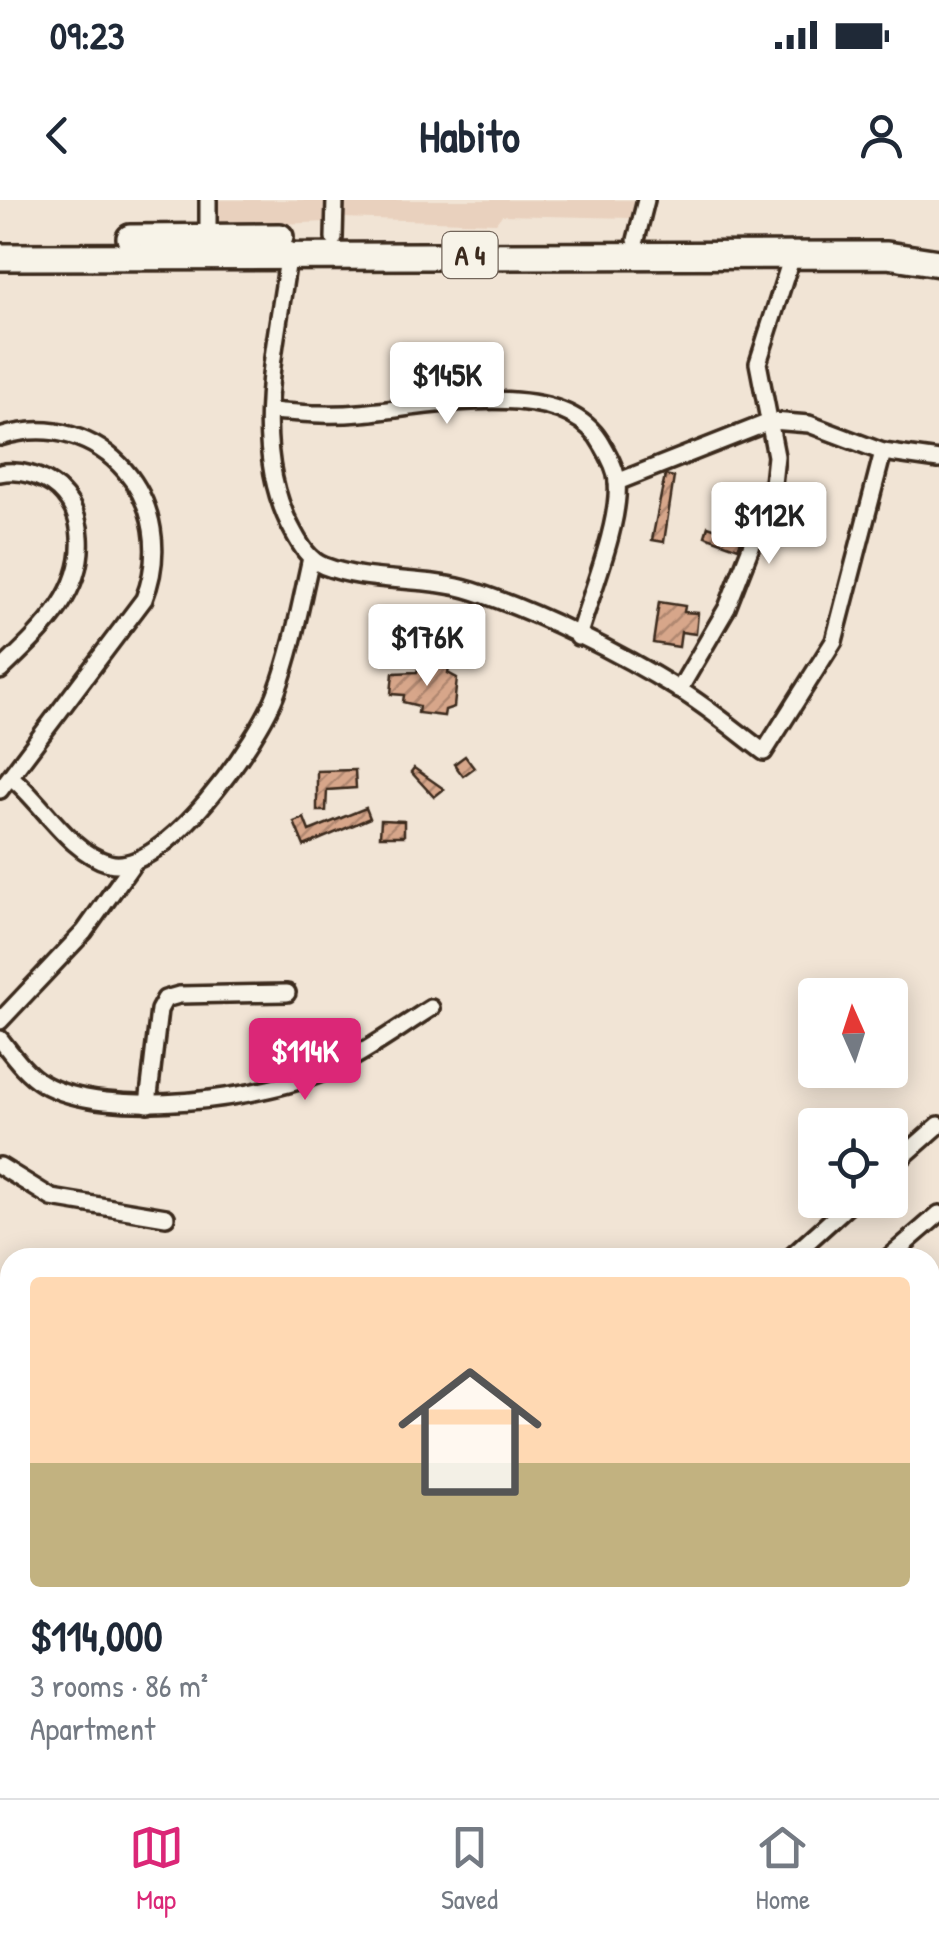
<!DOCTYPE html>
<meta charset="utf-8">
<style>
body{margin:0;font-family:"Patrick Hand",sans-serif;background:#f6f6f7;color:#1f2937;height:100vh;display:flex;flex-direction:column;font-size:38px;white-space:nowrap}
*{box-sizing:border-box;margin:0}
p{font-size:32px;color:#747a83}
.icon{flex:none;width:55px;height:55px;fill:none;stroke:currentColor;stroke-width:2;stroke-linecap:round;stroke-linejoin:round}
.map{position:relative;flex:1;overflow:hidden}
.sheet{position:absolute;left:0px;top:1048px;width:940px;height:552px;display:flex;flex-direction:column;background:#fff;border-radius:30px 30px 0 0;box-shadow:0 5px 25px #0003}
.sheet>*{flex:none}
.needle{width:65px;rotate:357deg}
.tools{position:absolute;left:798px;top:778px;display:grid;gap:20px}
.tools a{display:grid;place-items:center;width:110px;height:110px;border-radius:10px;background:#fff;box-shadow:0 5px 25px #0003;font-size:50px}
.price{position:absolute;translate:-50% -85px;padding:0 22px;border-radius:10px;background:#fff;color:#222;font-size:32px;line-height:65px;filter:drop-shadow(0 2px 5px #0008)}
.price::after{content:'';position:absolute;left:50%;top:60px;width:30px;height:22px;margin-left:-15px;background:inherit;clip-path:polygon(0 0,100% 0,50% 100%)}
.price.current{background:#db2777;color:#fff}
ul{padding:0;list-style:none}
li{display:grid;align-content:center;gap:20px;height:530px;padding:0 30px}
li+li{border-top:2px solid #e0e1e3}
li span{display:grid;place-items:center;height:310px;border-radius:10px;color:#555}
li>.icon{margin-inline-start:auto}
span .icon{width:180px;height:180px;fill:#fffc;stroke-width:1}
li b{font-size:42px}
.status{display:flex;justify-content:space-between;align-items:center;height:70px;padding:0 50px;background:#fff;direction:ltr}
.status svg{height:28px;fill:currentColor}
header{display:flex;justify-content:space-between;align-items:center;height:130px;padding:0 30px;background:#fff;font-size:45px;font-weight:800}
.menu{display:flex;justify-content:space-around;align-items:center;height:140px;border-top:2px solid #e0e1e3;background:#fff;font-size:28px;color:#747a83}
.menu a{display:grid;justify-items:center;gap:5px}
.menu .current{color:#db2777}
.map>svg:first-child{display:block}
.built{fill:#e9d1be}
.building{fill:url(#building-hatch);stroke:#3b2a1e;stroke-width:2.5}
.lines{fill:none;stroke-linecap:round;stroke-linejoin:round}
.service-casing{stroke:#3b2a1e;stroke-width:15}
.minor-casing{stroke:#3b2a1e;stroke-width:22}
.tertiary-casing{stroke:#3b2a1e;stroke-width:25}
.trunk-casing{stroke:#3b2a1e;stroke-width:32}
.service{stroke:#f7f3e8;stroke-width:8}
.minor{stroke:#f7f3e8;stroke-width:15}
.tertiary{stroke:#f7f3e8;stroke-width:18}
.trunk{stroke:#f7f3e8;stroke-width:25}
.labels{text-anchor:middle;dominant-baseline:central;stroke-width:10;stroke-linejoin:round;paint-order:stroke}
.shield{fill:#f7f3e8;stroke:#73665b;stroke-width:2.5}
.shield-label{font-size:28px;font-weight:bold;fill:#3b2a1e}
</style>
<div class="status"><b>09:23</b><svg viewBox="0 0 49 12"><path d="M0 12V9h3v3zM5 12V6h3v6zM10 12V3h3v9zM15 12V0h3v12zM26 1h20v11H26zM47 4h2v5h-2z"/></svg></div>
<header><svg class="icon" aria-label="back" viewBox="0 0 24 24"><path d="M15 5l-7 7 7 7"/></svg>Habito<svg class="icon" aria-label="person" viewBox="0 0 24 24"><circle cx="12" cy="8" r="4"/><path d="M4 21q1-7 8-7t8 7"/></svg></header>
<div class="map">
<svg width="939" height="1598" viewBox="0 0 939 1598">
<defs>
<pattern id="building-hatch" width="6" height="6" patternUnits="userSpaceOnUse" patternTransform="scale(2.5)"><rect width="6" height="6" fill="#d7a68a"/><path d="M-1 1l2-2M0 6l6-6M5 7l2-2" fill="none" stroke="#b08770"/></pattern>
</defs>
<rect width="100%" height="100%" fill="#f1e4d5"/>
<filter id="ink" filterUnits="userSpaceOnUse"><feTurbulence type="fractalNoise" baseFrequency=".01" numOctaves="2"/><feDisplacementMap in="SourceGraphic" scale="20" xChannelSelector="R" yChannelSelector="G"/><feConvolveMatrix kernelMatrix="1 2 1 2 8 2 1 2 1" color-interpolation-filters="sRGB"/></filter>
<g filter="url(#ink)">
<g class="built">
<path d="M213 0H325L326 22 214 27Z"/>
<path d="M344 0H635L631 18 502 15 496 23 342 18Z"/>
</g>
<g class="building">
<path d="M665 275 674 277 664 342 652 340Z"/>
<path d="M708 326 742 338 738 348 705 336Z"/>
<path d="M659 402 685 406 684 412 698 413 696 434 681 432 679 447 653 443Z"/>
<path d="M425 464 449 467 448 473 457 478 454 507 445 510 444 516 418 513 419 506 403 502 404 495 391 494 393 473 417 472 418 469 425 470Z"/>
<path d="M465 556 474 568 463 576 454 564Z"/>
<path d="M414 568 444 589 434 597 411 572Z"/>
<path d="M355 570 356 588 327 590 326 611H317V571Z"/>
<path d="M366 608 370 618 304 646 294 622 304 618 309 631Z"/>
<path d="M381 620 404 621V636H380Z"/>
</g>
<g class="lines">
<defs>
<g id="service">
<path d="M0 1456 10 1457"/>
<path d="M0 1578 10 1579"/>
<path d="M701 1598 712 1590"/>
</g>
<g id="minor">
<path d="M208 0V38"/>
<path d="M334 38 335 0"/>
<path d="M636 40 646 0"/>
<path d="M289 50C278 142 246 247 294 333 301 346 309 360 324 366 370 384 425 376 473 391 538 412 620 453 678 489 708 507 736 531 764 552L834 441 883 252"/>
<path d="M269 211C299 213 329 216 360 213 426 208 565 173 603 246 609 256 616 269 617 281 621 322 590 396 578 437"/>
<path d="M0 237C103 205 182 304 144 399L0 590"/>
<path d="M0 273C19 269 43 276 58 289 72 302 79 317 80 337 84 395 38 434 0 471"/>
<path d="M617 282 772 221 809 224 883 252 939 260"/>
<path d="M679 490 727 408 772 293 776 256 758 163 792 56"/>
<path d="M12 578C43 603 69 652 109 663 164 678 261 537 277 491 293 448 301 402 311 358"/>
<path d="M0 821 84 732 134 662"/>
<path d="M0 839C12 854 25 873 42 883 106 921 268 899 333 868 367 852 399 828 431 808"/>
<path d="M148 904 159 810 165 799 179 795 287 793"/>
<path d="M0 966 52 998 166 1017"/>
<path d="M890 968 939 925"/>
<path d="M790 1058 854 1000"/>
<path d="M888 1058 939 1014"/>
</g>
<g id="tertiary">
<path d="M930 1177 939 1171"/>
<path d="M616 1598V1590"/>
</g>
<g id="trunk">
<path d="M130 38 280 37"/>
<path d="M0 57 887 55 939 63"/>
</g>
</defs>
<use href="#service" class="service-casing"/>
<use href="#minor" class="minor-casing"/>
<use href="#tertiary" class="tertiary-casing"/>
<use href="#trunk" class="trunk-casing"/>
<use href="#service" class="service"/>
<use href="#minor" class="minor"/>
<use href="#tertiary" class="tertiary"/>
<use href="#trunk" class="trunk"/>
</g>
</g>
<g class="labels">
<rect class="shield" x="442.5" y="32" width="55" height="46" rx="8"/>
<g class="shield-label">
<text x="470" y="55">A 4</text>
</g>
</g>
</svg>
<div class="tools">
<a><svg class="needle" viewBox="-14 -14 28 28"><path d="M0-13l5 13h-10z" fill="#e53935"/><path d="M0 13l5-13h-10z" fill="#747a83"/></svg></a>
<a><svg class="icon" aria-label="locate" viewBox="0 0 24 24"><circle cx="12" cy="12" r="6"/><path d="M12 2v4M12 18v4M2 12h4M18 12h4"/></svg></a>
</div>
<b class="price" style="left:447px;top:227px">$145K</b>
<b class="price" style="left:769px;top:367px">$112K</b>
<b class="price" style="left:427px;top:489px">$176K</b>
<b class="price current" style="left:305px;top:903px">$114K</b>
<section class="sheet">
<ul>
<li><span style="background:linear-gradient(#ffd9b3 60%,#c2b280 0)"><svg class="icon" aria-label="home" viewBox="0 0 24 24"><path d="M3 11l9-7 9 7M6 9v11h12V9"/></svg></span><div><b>$114,000</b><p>3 rooms · 86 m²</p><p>Apartment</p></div></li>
</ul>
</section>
</div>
<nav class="menu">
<a class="current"><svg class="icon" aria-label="map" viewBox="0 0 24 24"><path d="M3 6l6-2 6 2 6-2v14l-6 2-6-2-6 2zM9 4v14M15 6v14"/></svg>Map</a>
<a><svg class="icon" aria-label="saved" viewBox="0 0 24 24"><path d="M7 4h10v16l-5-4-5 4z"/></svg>Saved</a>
<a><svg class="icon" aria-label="home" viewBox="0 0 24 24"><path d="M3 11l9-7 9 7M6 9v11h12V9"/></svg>Home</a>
</nav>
